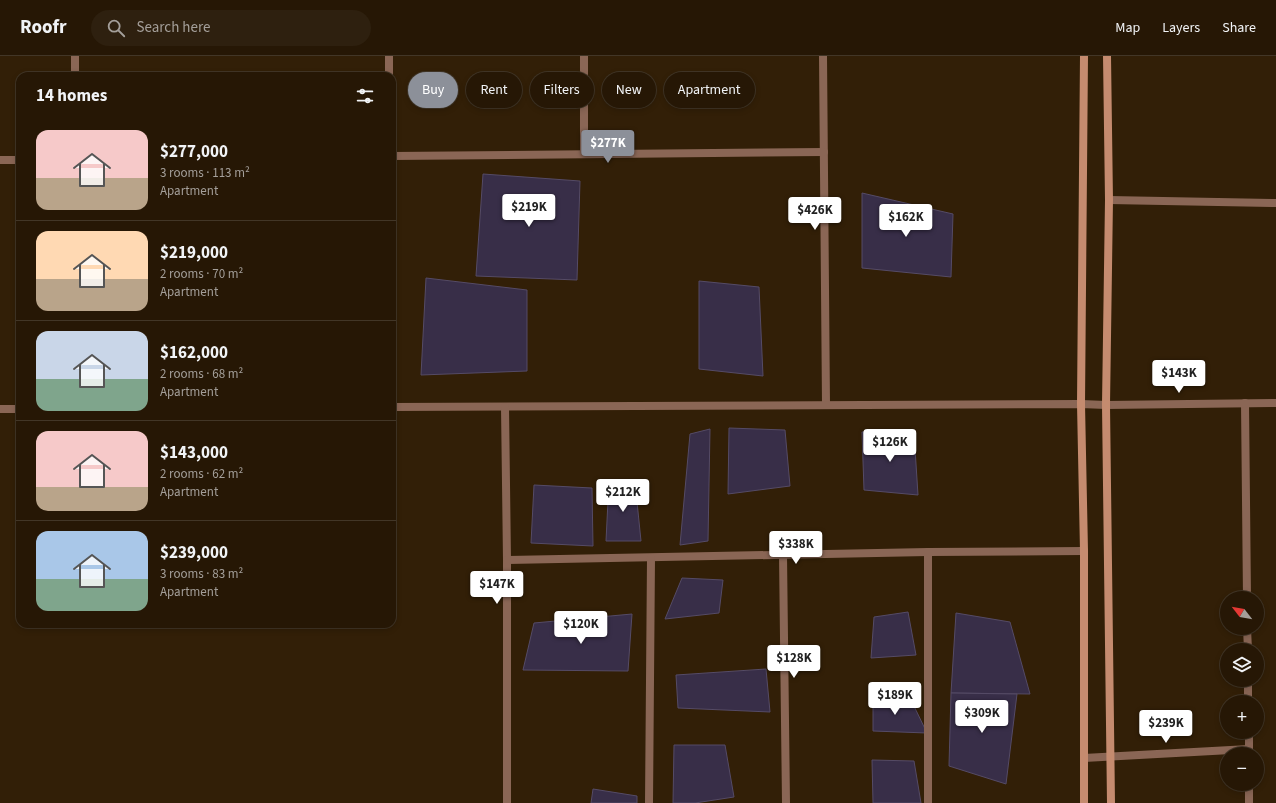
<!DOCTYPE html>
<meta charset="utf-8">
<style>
body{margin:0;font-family:"Source Sans 3",sans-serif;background:#2e200f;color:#f1f3f6;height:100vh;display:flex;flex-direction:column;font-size:15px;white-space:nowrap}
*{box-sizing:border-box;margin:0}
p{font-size:13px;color:#a49f9a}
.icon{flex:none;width:22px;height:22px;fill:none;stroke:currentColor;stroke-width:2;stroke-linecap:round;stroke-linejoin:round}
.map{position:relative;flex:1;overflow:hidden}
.details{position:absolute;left:16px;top:16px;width:380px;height:556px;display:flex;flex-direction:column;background:#261705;border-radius:12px;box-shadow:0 2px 6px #0003,0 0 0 1px #423627}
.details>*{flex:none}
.guide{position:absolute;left:408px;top:16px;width:380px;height:36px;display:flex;gap:8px}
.needle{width:26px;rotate:301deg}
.tools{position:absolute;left:1220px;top:535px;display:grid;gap:8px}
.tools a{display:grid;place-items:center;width:44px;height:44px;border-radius:50%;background:#261705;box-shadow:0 2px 6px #0003,0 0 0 1px #423627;font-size:20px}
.price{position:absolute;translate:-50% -34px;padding:0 9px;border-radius:4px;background:#fff;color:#222;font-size:13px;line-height:26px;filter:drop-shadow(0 1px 2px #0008)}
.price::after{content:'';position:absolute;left:50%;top:24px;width:12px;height:9px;margin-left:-6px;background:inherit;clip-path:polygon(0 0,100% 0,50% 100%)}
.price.active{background:#8c9099;color:#fff}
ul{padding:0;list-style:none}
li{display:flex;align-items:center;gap:12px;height:100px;padding:0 20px}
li+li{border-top:1px solid #423627}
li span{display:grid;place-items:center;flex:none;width:112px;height:80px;border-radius:12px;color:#555}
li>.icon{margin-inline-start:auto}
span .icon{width:48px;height:48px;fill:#fffc;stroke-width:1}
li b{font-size:17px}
h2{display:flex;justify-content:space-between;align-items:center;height:48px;padding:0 20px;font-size:17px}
.tag{padding:0 14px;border-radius:18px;background:#261705;box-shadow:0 2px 6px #0003,0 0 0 1px #423627;font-size:14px;line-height:36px}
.tag.active{background:#8c9099;color:#fff}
header{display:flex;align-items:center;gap:24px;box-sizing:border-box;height:56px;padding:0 20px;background:#261705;border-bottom:1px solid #423627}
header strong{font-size:19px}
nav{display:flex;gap:22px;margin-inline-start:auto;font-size:14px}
.search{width:280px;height:36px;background:#2e200f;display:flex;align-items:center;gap:10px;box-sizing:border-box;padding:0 14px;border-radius:22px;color:#a49f9a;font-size:15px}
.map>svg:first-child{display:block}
.building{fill:#382e48;stroke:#554b66}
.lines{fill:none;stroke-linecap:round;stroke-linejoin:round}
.street{stroke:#8a6655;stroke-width:8}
.secondary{stroke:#c58b6f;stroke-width:8}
</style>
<header>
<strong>Roofr</strong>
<div class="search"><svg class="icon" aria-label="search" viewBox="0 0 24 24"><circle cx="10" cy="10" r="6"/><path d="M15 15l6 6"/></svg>Search here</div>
<nav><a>Map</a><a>Layers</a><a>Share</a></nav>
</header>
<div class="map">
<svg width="1276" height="747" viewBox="0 0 1276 747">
<rect width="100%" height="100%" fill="#321f07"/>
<g class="building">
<path d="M483 118 580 125 577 224 476 220Z"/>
<path d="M862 137 953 158 951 221 862 212Z"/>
<path d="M426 222 527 234V315L421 319Z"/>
<path d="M699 225 759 231 763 320 699 313Z"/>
<path d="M729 372 785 374 790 430 728 438Z"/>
<path d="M710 373 708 485 680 489 690 378Z"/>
<path d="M862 376 914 377 918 439 864 434Z"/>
<path d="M609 425 635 426 641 485H606Z"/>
<path d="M534 429 592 432 593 490 531 487Z"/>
<path d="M682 522 723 524 719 557 665 563Z"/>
<path d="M908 556 916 599 871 602 874 561Z"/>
<path d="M956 557 1010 566 1030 638 951 637Z"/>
<path d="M632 558 628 615 523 614 534 567Z"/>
<path d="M766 613 770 656 678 652 676 619Z"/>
<path d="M873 637 912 646 927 677 873 675Z"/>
<path d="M951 637 1017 638 1006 728 949 710Z"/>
<path d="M674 689H725L734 741 695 747H673Z"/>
<path d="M872 704 914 705 921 747H873Z"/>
<path d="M593 733 637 740V747H591Z"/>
</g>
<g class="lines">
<g class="street">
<path d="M584 0V98"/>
<path d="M823 0 826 349"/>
<path d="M75 20V0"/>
<path d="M389 20V0"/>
<path d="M392 100 824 96"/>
<path d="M0 104H20"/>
<path d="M1109 144 1276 147"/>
<path d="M1245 347 1247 542"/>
<path d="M392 351 1081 348 1106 349 1276 347"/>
<path d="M505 351 507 504V747"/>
<path d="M0 353H20"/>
<path d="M928 496V747"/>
<path d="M783 499 786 747"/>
<path d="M507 504 928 496 1084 495"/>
<path d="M1247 572 1248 594"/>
<path d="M1248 624V646"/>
<path d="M1249 676V697"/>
<path d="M1084 702 1249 693"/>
<path d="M1249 728V747"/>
<path d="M649 747 651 502"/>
</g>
<g class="secondary">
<path d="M1107 0 1109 144 1106 349 1111 747"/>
<path d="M1084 747V495L1081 348 1084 0"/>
</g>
</g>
</svg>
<div class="tools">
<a><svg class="needle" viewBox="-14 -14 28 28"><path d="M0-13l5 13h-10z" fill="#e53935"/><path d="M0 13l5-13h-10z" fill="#a49f9a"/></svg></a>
<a><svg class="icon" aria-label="layers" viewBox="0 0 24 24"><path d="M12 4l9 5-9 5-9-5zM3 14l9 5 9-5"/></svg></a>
<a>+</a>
<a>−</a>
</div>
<b class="price active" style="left:608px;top:108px">$277K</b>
<b class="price" style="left:529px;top:172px">$219K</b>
<b class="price" style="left:815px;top:175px">$426K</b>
<b class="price" style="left:906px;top:182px">$162K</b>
<b class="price" style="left:1179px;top:338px">$143K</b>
<b class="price" style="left:890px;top:407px">$126K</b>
<b class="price" style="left:623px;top:457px">$212K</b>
<b class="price" style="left:796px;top:509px">$338K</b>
<b class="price" style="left:497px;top:549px">$147K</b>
<b class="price" style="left:581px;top:589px">$120K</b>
<b class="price" style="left:794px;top:623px">$128K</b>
<b class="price" style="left:895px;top:660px">$189K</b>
<b class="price" style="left:982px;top:678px">$309K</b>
<b class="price" style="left:1166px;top:688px">$239K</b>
<div class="guide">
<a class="tag active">Buy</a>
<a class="tag">Rent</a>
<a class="tag">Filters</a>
<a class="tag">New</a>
<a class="tag">Apartment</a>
</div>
<section class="details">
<h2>14 homes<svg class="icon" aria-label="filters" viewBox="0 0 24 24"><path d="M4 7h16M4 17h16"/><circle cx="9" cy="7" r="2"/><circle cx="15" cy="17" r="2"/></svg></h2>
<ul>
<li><span style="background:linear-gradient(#f6c9c9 60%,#b9a48a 0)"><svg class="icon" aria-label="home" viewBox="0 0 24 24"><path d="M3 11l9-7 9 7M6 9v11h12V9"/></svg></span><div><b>$277,000</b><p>3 rooms · 113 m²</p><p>Apartment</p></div></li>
<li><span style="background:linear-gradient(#ffd9b3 60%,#b9a48a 0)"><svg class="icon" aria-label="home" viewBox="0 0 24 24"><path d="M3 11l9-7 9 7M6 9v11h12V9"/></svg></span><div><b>$219,000</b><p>2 rooms · 70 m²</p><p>Apartment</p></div></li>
<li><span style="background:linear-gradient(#c9d6e8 60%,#7fa58c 0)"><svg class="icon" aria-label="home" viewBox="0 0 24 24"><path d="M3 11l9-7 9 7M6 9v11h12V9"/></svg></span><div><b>$162,000</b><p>2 rooms · 68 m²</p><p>Apartment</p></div></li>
<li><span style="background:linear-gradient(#f6c9c9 70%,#b9a48a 0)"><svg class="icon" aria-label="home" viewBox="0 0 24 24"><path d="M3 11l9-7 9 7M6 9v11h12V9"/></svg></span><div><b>$143,000</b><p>2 rooms · 62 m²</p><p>Apartment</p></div></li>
<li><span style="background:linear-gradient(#a9c7e8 60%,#7fa58c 0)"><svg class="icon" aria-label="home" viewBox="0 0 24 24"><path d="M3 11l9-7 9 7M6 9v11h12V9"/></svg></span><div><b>$239,000</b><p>3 rooms · 83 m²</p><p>Apartment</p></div></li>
</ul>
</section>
</div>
